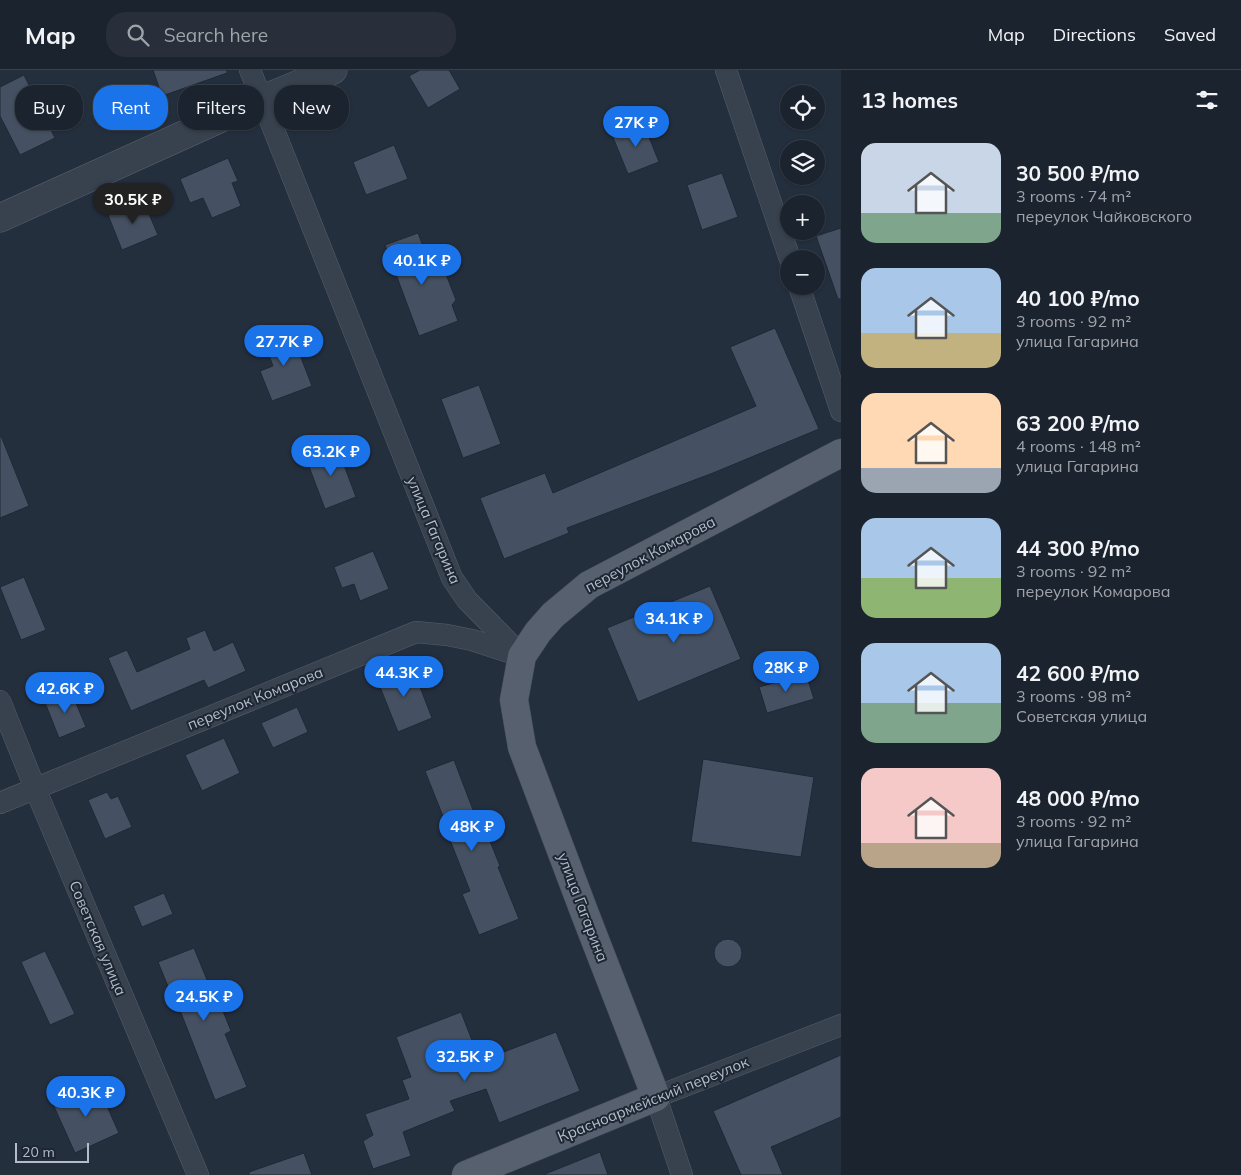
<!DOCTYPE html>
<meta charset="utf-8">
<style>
body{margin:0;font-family:Mulish,sans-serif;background:#282f3a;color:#f1f3f6;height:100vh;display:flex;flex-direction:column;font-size:19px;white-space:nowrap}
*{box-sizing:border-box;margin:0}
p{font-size:16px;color:#a0a4aa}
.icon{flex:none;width:28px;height:28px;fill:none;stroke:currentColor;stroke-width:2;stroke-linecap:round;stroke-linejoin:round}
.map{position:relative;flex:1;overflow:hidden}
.sheet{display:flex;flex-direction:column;background:#1b232e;width:400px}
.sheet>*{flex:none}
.guide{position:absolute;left:15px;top:15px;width:475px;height:45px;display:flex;gap:10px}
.buttons{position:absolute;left:780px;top:15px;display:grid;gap:10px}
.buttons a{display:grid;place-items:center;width:45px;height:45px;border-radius:50%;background:#1b232e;box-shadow:0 1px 4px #0004,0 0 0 1px #39404a;font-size:25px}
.scale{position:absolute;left:15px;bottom:12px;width:74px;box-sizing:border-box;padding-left:5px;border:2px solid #b4bcc9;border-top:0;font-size:14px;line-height:18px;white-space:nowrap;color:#b4bcc9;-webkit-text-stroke:4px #1d2633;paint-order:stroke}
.price{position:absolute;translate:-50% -42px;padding:0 11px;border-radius:18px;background:#1a73e8;color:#fff;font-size:16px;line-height:32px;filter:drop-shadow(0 1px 2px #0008)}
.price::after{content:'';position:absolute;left:50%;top:30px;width:15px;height:11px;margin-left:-8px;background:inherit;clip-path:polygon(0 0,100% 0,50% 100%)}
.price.selected{background:#222;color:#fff}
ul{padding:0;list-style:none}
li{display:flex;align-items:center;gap:15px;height:125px;padding:0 20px}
li span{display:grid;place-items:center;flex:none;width:140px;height:100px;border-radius:15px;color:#555}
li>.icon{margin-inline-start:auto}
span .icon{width:60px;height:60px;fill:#fffc;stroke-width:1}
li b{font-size:21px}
h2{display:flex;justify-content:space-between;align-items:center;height:60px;padding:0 20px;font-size:21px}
.tag{padding:0 18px;border-radius:20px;background:#1b232e;box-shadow:0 1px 4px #0004,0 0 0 1px #39404a;font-size:18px;line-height:45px}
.tag.selected{background:#1a73e8;color:#fff}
header{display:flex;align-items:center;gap:30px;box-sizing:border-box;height:70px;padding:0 25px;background:#1b232e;border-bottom:1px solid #39404a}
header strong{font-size:24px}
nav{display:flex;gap:28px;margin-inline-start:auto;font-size:18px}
.search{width:350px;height:45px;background:#282f3a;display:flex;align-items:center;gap:12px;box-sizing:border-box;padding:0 18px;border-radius:20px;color:#a0a4aa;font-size:19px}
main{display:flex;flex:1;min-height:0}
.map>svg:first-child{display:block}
.building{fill:#455162;stroke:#1f2835}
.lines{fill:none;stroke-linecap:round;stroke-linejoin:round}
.minor-casing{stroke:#565f6c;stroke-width:22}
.tertiary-casing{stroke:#565f6c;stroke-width:29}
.primary-casing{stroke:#414a57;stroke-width:29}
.minor{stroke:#38414e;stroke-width:21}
.tertiary{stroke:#38414e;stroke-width:28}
.primary{stroke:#56606e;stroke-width:28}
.labels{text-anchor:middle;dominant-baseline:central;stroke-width:4;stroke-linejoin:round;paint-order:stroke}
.street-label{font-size:15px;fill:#b4bcc9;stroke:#1d2633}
</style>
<header>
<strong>Map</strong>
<div class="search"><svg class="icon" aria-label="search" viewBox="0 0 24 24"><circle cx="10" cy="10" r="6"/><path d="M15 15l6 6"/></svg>Search here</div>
<nav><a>Map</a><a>Directions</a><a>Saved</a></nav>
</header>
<main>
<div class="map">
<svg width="841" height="1105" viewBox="0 0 841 1105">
<rect width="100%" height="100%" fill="#242f3e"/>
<g class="building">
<path d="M153 0H227V3L162 26Z"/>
<path d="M420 0H449L460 19 428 38 409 6Z"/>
<path d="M24 5 55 68 20 85 0 46V17Z"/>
<path d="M643 52 659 92 628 104 612 65Z"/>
<path d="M394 75 408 109 366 125 353 92Z"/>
<path d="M228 88 238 111 232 113 241 136 212 148 203 128 190 133 180 109Z"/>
<path d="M816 92 821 106 798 115 795 106H816Z"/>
<path d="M722 103 738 147 702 160 687 115Z"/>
<path d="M143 130 158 165 122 180 108 145Z"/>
<path d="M841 158V229H838L816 166Z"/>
<path d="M418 163 433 203 444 199 456 230 452 235 458 251 419 266 385 175Z"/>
<path d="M775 258 819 359 713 403 567 458 569 463 504 489 480 428 545 403 553 423 756 336 730 277Z"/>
<path d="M290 259 312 316 272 331 260 301 273 296 263 270Z"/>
<path d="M479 315 501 374 463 388 441 329Z"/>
<path d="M0 366H1L29 436 0 448Z"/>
<path d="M336 374 356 427 325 439 305 386Z"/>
<path d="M373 481 389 519 360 531 354 514 342 518 334 497Z"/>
<path d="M24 507 46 560 21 570 0 517Z"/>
<path d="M710 516 741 589 638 632 607 558Z"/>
<path d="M205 560 214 581 233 572 246 601 208 618 204 610 131 641 108 588 127 580 137 602 190 579 186 568Z"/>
<path d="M411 594 432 648 398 662 376 607Z"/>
<path d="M806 604 814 629 767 643 759 617Z"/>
<path d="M70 619 86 657 59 668 44 630Z"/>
<path d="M297 637 308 662 273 678 261 653Z"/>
<path d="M224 668 240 703 202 721 185 685Z"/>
<path d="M703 689 814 707 801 787 691 772Z"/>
<path d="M454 690 478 753 482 751 500 796 498 797 519 849 479 865 462 824 470 821 448 765 450 764 425 701Z"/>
<path d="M107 722 111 729 118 726 132 757 105 769 88 730Z"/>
<path d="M164 823 173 844 142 857 133 836Z"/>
<circle cx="728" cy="883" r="14"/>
<path d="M194 878 216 932 219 931 231 961 225 964 247 1017 215 1030 174 925 172 926 158 892Z"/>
<path d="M45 881 75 944 50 955 21 892Z"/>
<path d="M461 942 480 991 556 962 580 1021 499 1053 486 1019 450 1031 455 1041 403 1062 411 1086 373 1099 363 1071 373 1065 365 1044 409 1029 402 1010 411 1007 396 967Z"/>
<path d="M841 985V1047L771 1077 783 1105H741L713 1041Z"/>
<path d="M96 1012 119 1063 75 1083 52 1032Z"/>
<path d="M600 1082 608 1105H546L545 1104Z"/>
<path d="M304 1083 312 1105H249V1102Z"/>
</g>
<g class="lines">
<defs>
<g id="minor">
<path d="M250 0 452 508 467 530 522 586"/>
<path d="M726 0 790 189"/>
<path d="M799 216 841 341"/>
<path d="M0 631 35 718 198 1105"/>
<path d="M0 733 416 562 447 565 472 570 518 585"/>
<path d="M682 1105 656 1027 841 955"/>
</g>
<path id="tertiary" d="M0 148 261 30 333 0"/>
<path id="primary" d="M466 1105 656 1027 585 844 522 677 514 630 522 586 538 562 553 545 589 515 841 383"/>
</defs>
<use href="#minor" class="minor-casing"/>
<use href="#tertiary" class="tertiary-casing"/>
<use href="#primary" class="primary-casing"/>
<use href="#minor" class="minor"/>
<use href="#tertiary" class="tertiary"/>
<use href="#primary" class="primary"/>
</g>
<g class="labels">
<g class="street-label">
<text transform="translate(434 460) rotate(67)">улица Гагарина</text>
<text transform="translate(650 484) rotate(-28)">переулок Комарова</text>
<text transform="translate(255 628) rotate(-22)">переулок Комарова</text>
<text transform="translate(583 837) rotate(69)">улица Гагарина</text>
<text transform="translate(98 868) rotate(67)">Советская улица</text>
<text transform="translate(653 1029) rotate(-22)">Красноармейский переулок</text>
</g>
</g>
</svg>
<div class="buttons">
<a><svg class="icon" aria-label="locate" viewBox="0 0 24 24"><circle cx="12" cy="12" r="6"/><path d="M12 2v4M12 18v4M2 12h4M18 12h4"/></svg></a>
<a><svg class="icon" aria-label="layers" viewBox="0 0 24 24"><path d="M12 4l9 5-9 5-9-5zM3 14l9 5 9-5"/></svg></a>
<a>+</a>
<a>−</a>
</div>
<div class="scale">20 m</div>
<b class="price" style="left:636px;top:78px">27K ₽</b>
<b class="price selected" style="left:133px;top:155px">30.5K ₽</b>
<b class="price" style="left:422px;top:216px">40.1K ₽</b>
<b class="price" style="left:284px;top:297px">27.7K ₽</b>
<b class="price" style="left:331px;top:407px">63.2K ₽</b>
<b class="price" style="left:674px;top:574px">34.1K ₽</b>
<b class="price" style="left:786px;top:623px">28K ₽</b>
<b class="price" style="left:404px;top:628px">44.3K ₽</b>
<b class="price" style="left:65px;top:644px">42.6K ₽</b>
<b class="price" style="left:472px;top:782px">48K ₽</b>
<b class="price" style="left:204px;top:952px">24.5K ₽</b>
<b class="price" style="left:465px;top:1012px">32.5K ₽</b>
<b class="price" style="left:86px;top:1048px">40.3K ₽</b>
<div class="guide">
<a class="tag">Buy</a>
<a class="tag selected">Rent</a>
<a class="tag">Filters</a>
<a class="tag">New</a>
</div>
</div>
<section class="sheet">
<h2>13 homes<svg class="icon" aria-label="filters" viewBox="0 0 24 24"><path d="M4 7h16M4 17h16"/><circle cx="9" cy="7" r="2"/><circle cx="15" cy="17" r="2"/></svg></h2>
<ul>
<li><span style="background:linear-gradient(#c9d6e8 70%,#7fa58c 0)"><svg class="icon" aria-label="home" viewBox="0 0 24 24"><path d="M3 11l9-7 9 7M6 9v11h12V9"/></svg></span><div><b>30 500 ₽/mo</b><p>3 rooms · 74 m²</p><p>переулок Чайковского</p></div></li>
<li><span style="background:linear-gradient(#a9c7e8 65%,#c2b280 0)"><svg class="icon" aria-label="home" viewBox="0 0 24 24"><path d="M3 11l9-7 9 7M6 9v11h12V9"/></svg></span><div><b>40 100 ₽/mo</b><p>3 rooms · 92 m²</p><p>улица Гагарина</p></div></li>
<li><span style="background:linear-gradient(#ffd9b3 75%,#9aa5b1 0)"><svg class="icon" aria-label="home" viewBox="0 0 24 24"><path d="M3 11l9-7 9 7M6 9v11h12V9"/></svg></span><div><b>63 200 ₽/mo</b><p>4 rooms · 148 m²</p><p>улица Гагарина</p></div></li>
<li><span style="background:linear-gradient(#a9c7e8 60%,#8fb573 0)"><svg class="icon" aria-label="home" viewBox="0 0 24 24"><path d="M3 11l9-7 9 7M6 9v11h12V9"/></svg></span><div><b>44 300 ₽/mo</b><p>3 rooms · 92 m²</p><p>переулок Комарова</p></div></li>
<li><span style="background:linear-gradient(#a9c7e8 60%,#7fa58c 0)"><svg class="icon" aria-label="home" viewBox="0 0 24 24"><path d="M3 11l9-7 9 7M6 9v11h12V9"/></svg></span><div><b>42 600 ₽/mo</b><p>3 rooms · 98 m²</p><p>Советская улица</p></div></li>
<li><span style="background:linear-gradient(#f6c9c9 75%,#b9a48a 0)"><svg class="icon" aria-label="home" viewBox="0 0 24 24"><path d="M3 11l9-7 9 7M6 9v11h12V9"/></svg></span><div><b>48 000 ₽/mo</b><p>3 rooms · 92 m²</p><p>улица Гагарина</p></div></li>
</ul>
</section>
</main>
